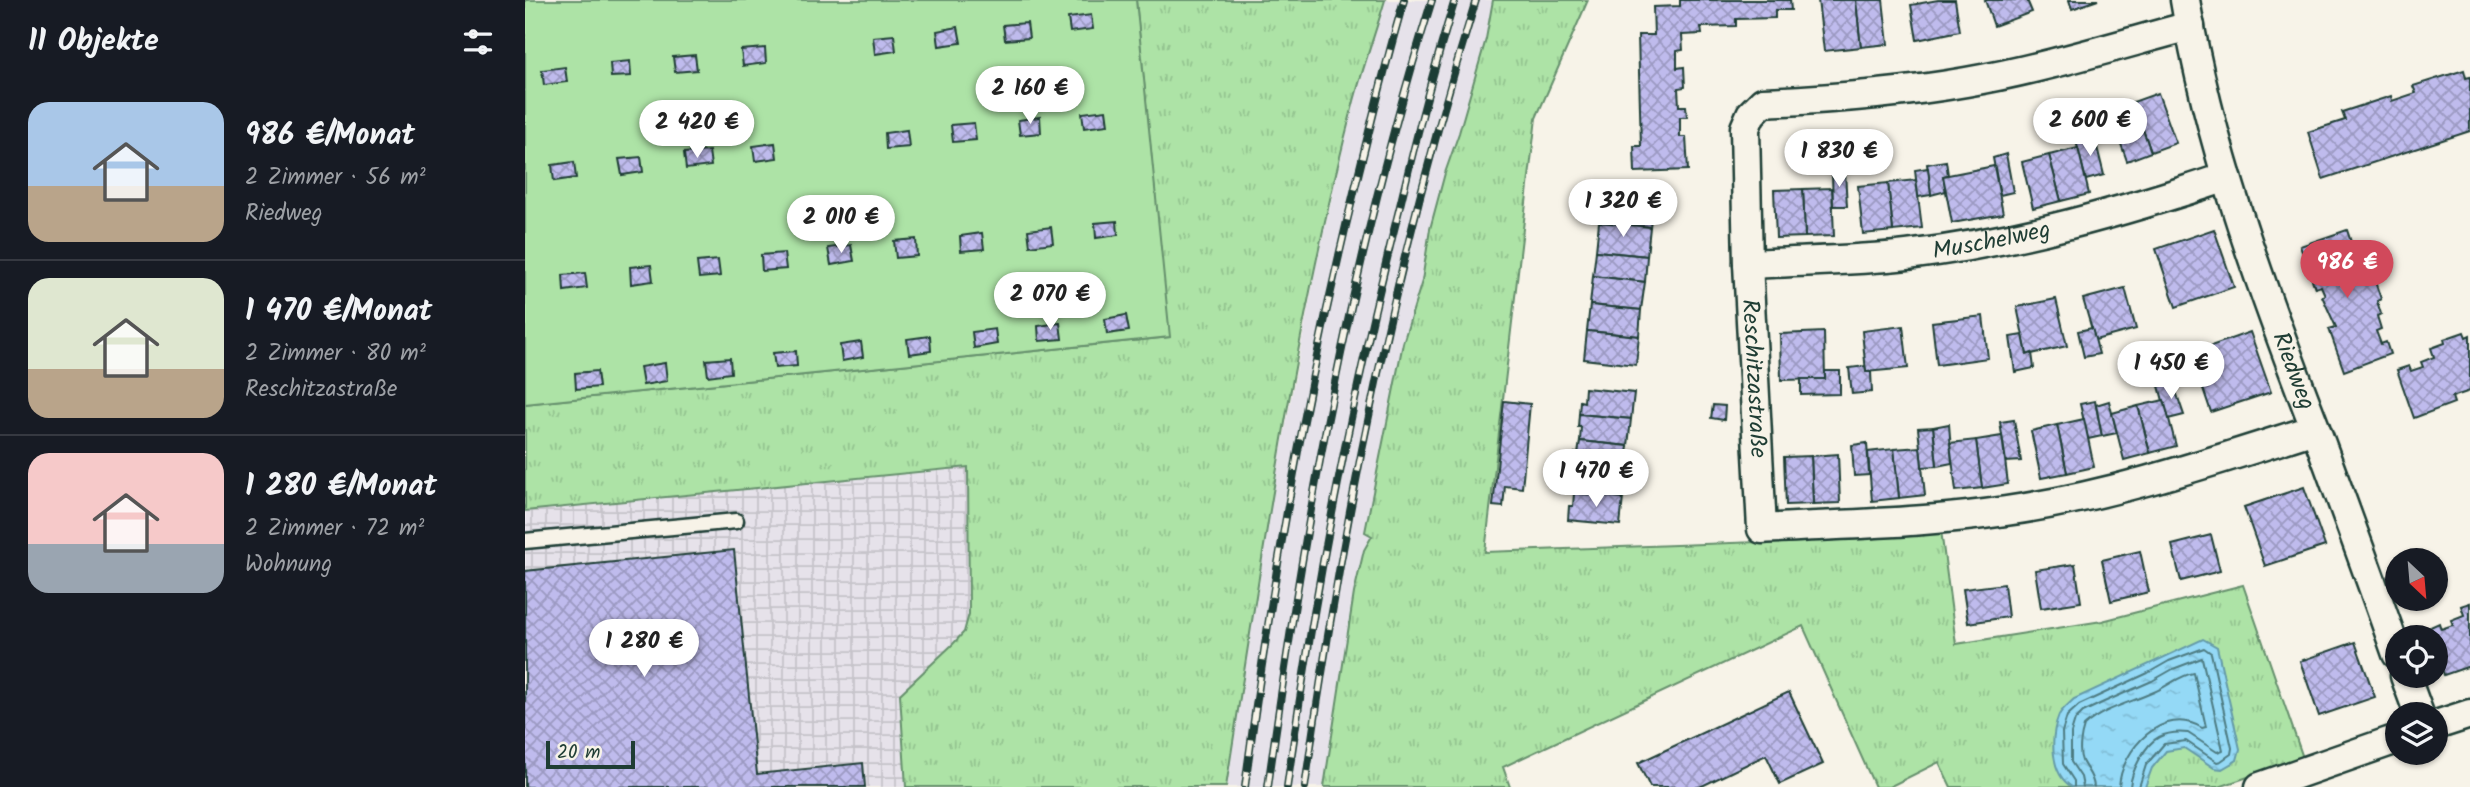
<!DOCTYPE html>
<html lang="de">
<meta charset="utf-8">
<style>
body{margin:0;font-family:Kalam,sans-serif;background:#20242c;color:#f1f3f6;height:100vh;display:flex;flex-direction:column;font-size:26px;white-space:nowrap}
*{box-sizing:border-box;margin:0}
p{font-size:23px;color:#9ea1a6}
.icon{flex:none;width:38px;height:38px;fill:none;stroke:currentColor;stroke-width:2;stroke-linecap:round;stroke-linejoin:round}
.map{position:relative;flex:1;overflow:hidden}
.drawer{display:flex;flex-direction:column;background:#171b24;width:525px}
.drawer>*{flex:none}
.needle{width:46px;rotate:154deg}
.tools{position:absolute;left:1860px;top:548px;display:grid;gap:14px}
.tools a{display:grid;place-items:center;width:63px;height:63px;border-radius:50%;background:#171b24;box-shadow:0 2px 5px #0004;font-size:35px}
.scale{position:absolute;left:21px;bottom:18px;width:89px;box-sizing:border-box;padding-left:7px;border:4px solid #1f3d34;border-top:0;font-size:19px;line-height:24px;white-space:nowrap;color:#1f3d34;-webkit-text-stroke:5px #f7f3e8;paint-order:stroke}
.price{position:absolute;translate:-50% -60px;padding:0 16px;border-radius:24px;background:#fff;color:#222;font-size:23px;line-height:46px;filter:drop-shadow(0 2px 4px #0008)}
.price::after{content:'';position:absolute;left:50%;top:42px;width:21px;height:16px;margin-left:-10px;background:inherit;clip-path:polygon(0 0,100% 0,50% 100%)}
.price.current{background:#d1495b;color:#fff}
ul{padding:0;list-style:none}
li{display:flex;align-items:center;gap:21px;height:175px;padding:0 28px}
li+li{border-top:2px solid #363941}
li span{display:grid;place-items:center;flex:none;width:196px;height:140px;border-radius:21px;color:#555}
li>.icon{margin-inline-start:auto}
span .icon{width:84px;height:84px;fill:#fffc;stroke-width:1}
li b{font-size:30px}
h2{display:flex;justify-content:space-between;align-items:center;height:84px;padding:0 28px;font-size:30px}
main{display:flex;flex:1;min-height:0}
.map>svg:first-child{display:block}
.built{fill:#e6e2ea}
.industrial{fill:url(#industrial-grid)}
.grass{fill:url(#grass-tufts);stroke:#66906d;stroke-width:2}
.garden{fill:#ade3a6;stroke:#66906d;stroke-width:2}
.water{fill:url(#water-ripples);stroke:#659ba8;stroke-width:2}
.lines{fill:none;stroke-linecap:round;stroke-linejoin:round}
.shore{stroke:#4e7b82;stroke-width:2}
.building{fill:url(#building-cross-hatch);stroke:#1f3d34;stroke-width:2}
.lane-casing{stroke:#1f3d34;stroke-width:19}
.street-casing{stroke:#1f3d34;stroke-width:33}
.lane{stroke:#f7f3e8;stroke-width:14}
.street{stroke:#f7f3e8;stroke-width:28}
.rail-casing{stroke:#1f3d34;stroke-width:8}
.rail{stroke:#f7f3e8;stroke-width:5;stroke-dasharray:16;stroke-linecap:butt}
.labels{text-anchor:middle;dominant-baseline:central;stroke-width:7;stroke-linejoin:round;paint-order:stroke}
.street-label{font-size:24px;fill:#1f3d34;stroke:#f7f3e8}
</style>
<main>
<section class="drawer">
<h2>11 Objekte<svg class="icon" aria-label="filters" viewBox="0 0 24 24"><path d="M4 7h16M4 17h16"/><circle cx="9" cy="7" r="2"/><circle cx="15" cy="17" r="2"/></svg></h2>
<ul>
<li><span style="background:linear-gradient(#a9c7e8 60%,#b9a48a 0)"><svg class="icon" aria-label="home" viewBox="0 0 24 24"><path d="M3 11l9-7 9 7M6 9v11h12V9"/></svg></span><div><b>986 €/Monat</b><p>2 Zimmer · 56 m²</p><p>Riedweg</p></div></li>
<li><span style="background:linear-gradient(#dfe7d0 65%,#b9a48a 0)"><svg class="icon" aria-label="home" viewBox="0 0 24 24"><path d="M3 11l9-7 9 7M6 9v11h12V9"/></svg></span><div><b>1 470 €/Monat</b><p>2 Zimmer · 80 m²</p><p>Reschitzastraße</p></div></li>
<li><span style="background:linear-gradient(#f6c9c9 65%,#9aa5b1 0)"><svg class="icon" aria-label="home" viewBox="0 0 24 24"><path d="M3 11l9-7 9 7M6 9v11h12V9"/></svg></span><div><b>1 280 €/Monat</b><p>2 Zimmer · 72 m²</p><p>Wohnung</p></div></li>
</ul>
</section>
<div class="map">
<svg width="1945" height="787" viewBox="0 0 1945 787">
<defs>
<pattern id="industrial-grid" width="8" height="8" patternUnits="userSpaceOnUse" patternTransform="scale(1.75)"><rect width="8" height="8" fill="#e6e2ea"/><path d="M0 4h8M4 0v8" fill="none" stroke="#c5c3c9"/></pattern>
<pattern id="grass-tufts" width="24" height="20" patternUnits="userSpaceOnUse" patternTransform="scale(1.75)"><rect width="24" height="20" fill="#ade3a6"/><path d="M3 7l-1-3M5 7V3M7 7l1-3M15 17l-1-3M17 17v-4M19 17l1-3" fill="none" stroke="#94c490"/></pattern>
<pattern id="water-ripples" width="26" height="14" patternUnits="userSpaceOnUse" patternTransform="scale(1.75)"><rect width="26" height="14" fill="#94d9f6"/><path d="M2 4q2-2 4 0t4 0M15 11q2-2 4 0t4 0" fill="none" stroke="#7fbbd4"/></pattern>
<pattern id="building-cross-hatch" width="8" height="8" patternUnits="userSpaceOnUse" patternTransform="scale(1.75)"><rect width="8" height="8" fill="#bfbbed"/><path d="M0 0l8 8M0 8l8-8" fill="none" stroke="#9b99c1"/></pattern>
</defs>
<rect width="100%" height="100%" fill="#f7f3e8"/>
<filter id="ink" filterUnits="userSpaceOnUse"><feTurbulence type="fractalNoise" baseFrequency=".0143" numOctaves="2"/><feDisplacementMap in="SourceGraphic" scale="14" xChannelSelector="R" yChannelSelector="G"/><feConvolveMatrix kernelMatrix="1 2 1 2 8 2 1 2 1" color-interpolation-filters="sRGB"/></filter>
<g filter="url(#ink)">
<path class="built" d="M860 0H1022L897 282 878 343 840 532 847 536 839 550 829 593 799 787H701L739 541 792 261 829 100Z"/>
<path class="industrial" d="M443 467 444 614 439 632 428 645 375 694 381 787H0V511Z"/>
<g class="grass">
<path d="M611 0H860C850 34 838 67 829 101 770 326 737 558 701 787H381L375 694 428 644 439 632 444 614 443 467 0 511V404L644 337Z"/>
<path d="M968 0H1063L1011 118 960 552 1262 541 1416 530 1431 644 1577 621 1718 585 1778 758 1694 787H1426L1414 762 1364 787H1350L1278 626 978 767 985 787H799L829 593 839 550 847 536 840 532 878 343 897 281 905 229 920 173 934 133 961 39Z"/>
</g>
<path class="garden" d="M0 0H611L645 337 0 404Z"/>
<path class="water" d="M1678 639 1692 647 1715 749 1712 760 1697 769 1689 768 1659 748 1641 751 1627 768 1620 787H1547C1525 774 1525 737 1534 715 1537 709 1544 704 1549 699Z"/>
<g class="lines">
<g class="shore">
<path d="M1549 787V781L1538 764 1537 732 1542 716 1554 705 1623 673 1644 661 1679 648 1686 653 1707 748 1706 754 1696 761 1692 762 1661 741 1639 744 1621 765 1614 787"/>
<path d="M1558 787 1556 777 1546 762V733L1550 720 1558 712 1579 702 1627 681 1648 669 1677 658 1698 750 1692 752 1663 733C1654 732 1642 733 1634 737 1620 744 1606 772 1605 787"/>
<path d="M1569 787C1568 775 1562 771 1557 761 1553 751 1556 735 1559 726 1577 709 1607 702 1629 692 1643 686 1655 675 1669 673L1681 727 1677 728C1639 704 1596 749 1594 787"/>
</g>
</g>
<g class="building">
<path d="M1155 0H1265L1266 10H1250V18L1211 19V26L1176 27 1177 34 1157 35 1158 50 1152 51V68L1159 67 1160 87 1153 88 1154 106H1161L1162 117H1155V137H1161L1163 170 1110 172 1109 146H1116L1113 35H1129L1128 7 1155 6Z"/>
<path d="M1293 0H1331L1336 47 1299 51Z"/>
<path d="M1331 0H1358L1363 44 1336 47Z"/>
<path d="M1413 0H1430L1435 31 1392 40 1386 5Z"/>
<path d="M1460 0H1502L1507 12 1469 26Z"/>
<path d="M1544 0H1573L1547 9Z"/>
<path d="M566 15 568 29 545 32 543 18Z"/>
<path d="M502 23 504 38 480 40 478 25Z"/>
<path d="M433 27 436 43 414 46 412 31Z"/>
<path d="M369 35 371 51 350 54 348 37Z"/>
<path d="M240 48 241 63 218 66 216 50Z"/>
<path d="M170 55 172 70 150 72 148 57Z"/>
<path d="M105 61 106 76 86 77 85 63Z"/>
<path d="M40 67 42 82 19 85 17 70Z"/>
<path d="M1939 70 1941 78 1945 77V131L1798 179 1783 132 1820 120 1817 112 1866 96 1867 101 1891 93 1888 86Z"/>
<path d="M1633 93 1651 143 1626 152 1608 102Z"/>
<path d="M1608 102 1626 152 1602 161 1584 110Z"/>
<path d="M581 110 583 125 559 128 557 113Z"/>
<path d="M515 117 516 133 495 135 493 120Z"/>
<path d="M449 123 451 140 428 142 426 125Z"/>
<path d="M382 130 384 147 361 149 360 133Z"/>
<path d="M1569 135 1579 175 1561 180 1551 141Z"/>
<path d="M250 143 252 158 230 161 228 146Z"/>
<path d="M1553 148 1564 194 1536 201 1524 155Z"/>
<path d="M184 151 186 166 161 169 159 153Z"/>
<path d="M1481 154 1488 192 1475 195 1468 158Z"/>
<path d="M1524 155 1536 201 1508 208 1497 162Z"/>
<path d="M116 157 118 172 97 175 94 159Z"/>
<path d="M1421 161 1423 175 1418 176 1421 191 1406 195 1402 164Z"/>
<path d="M49 162 51 178 29 181 27 165Z"/>
<path d="M1469 166 1478 214 1427 223 1418 176Z"/>
<path d="M1403 168 1406 195 1393 197 1390 170Z"/>
<path d="M1320 172 1322 206H1308L1307 173Z"/>
<path d="M1391 180 1397 228 1368 231 1363 183Z"/>
<path d="M1363 183 1368 231 1338 234 1333 186Z"/>
<path d="M1307 188 1309 236 1280 237 1278 189Z"/>
<path d="M1278 189 1280 237 1251 238 1249 190Z"/>
<path d="M1076 196 1128 202 1125 227 1074 222Z"/>
<path d="M592 221 593 235 571 238 570 223Z"/>
<path d="M1074 222 1125 227 1122 256 1071 251Z"/>
<path d="M526 227 528 243 505 246 503 230Z"/>
<path d="M1689 229 1709 287 1651 307 1631 249Z"/>
<path d="M1822 230 1826 242 1821 244 1826 258 1831 256 1836 269 1840 267 1845 281 1849 279 1856 299 1852 301 1856 314 1852 316 1856 329 1851 331 1856 344 1861 342 1865 354 1819 371 1804 329 1811 327 1797 296 1800 295 1796 286 1790 288 1775 246Z"/>
<path d="M457 233 459 249 436 251 435 236Z"/>
<path d="M391 239 392 256 371 258 369 241Z"/>
<path d="M326 245 329 261 306 265 303 248Z"/>
<path d="M1071 251 1122 256 1120 282 1068 276Z"/>
<path d="M259 253 261 269 237 271 236 255Z"/>
<path d="M193 260 195 276 174 278 172 262Z"/>
<path d="M126 265 128 281 106 284 105 267Z"/>
<path d="M60 273 62 288 39 291 38 275Z"/>
<path d="M1068 276 1120 282 1116 310 1065 305Z"/>
<path d="M1600 288 1611 329 1570 340 1558 299Z"/>
<path d="M1531 299 1542 346 1502 355 1492 307Z"/>
<path d="M1065 305 1116 310 1114 336 1062 331Z"/>
<path d="M601 315 604 331 582 334 580 319Z"/>
<path d="M1458 316 1463 358 1412 365 1407 322Z"/>
<path d="M535 323 537 339 514 341 513 326Z"/>
<path d="M1378 326 1383 368 1341 372 1337 331Z"/>
<path d="M1567 328 1574 354 1559 357 1553 331Z"/>
<path d="M470 329 472 344 449 348 447 332Z"/>
<path d="M1062 331 1114 336 1111 365 1059 359Z"/>
<path d="M1299 332 1300 379 1256 380 1255 334Z"/>
<path d="M1725 332 1746 392 1686 412 1666 353Z"/>
<path d="M1939 332 1941 337 1945 335V391L1927 397 1929 403 1889 418 1872 370 1884 366 1886 371 1898 367 1896 362 1909 357 1906 348 1920 343 1919 339Z"/>
<path d="M1498 335 1502 355 1507 353 1509 368 1490 372 1485 337Z"/>
<path d="M405 336 406 351 384 354 382 339Z"/>
<path d="M336 342 338 357 317 361 315 345Z"/>
<path d="M271 351 272 366 250 368 248 353Z"/>
<path d="M205 358 206 373 183 376 181 360Z"/>
<path d="M140 363 142 381 118 385 115 367Z"/>
<path d="M1340 366 1341 372H1346L1347 392 1327 394 1324 368Z"/>
<path d="M72 371 74 387 51 389 50 373Z"/>
<path d="M1300 371H1315V394L1276 395V379H1300Z"/>
<path d="M1648 383 1659 415 1643 419 1634 386Z"/>
<path d="M1060 388 1109 393 1106 419 1054 414 1055 401 1059 402Z"/>
<path d="M1639 400 1651 446 1625 453 1613 406Z"/>
<path d="M979 401 1005 404 997 488 980 486 978 507 968 506Z"/>
<path d="M1570 401 1577 436 1563 439 1555 404Z"/>
<path d="M1584 401 1592 433 1577 436 1571 405Z"/>
<path d="M1188 405 1200 406 1199 420 1186 418Z"/>
<path d="M1613 406 1625 453 1599 460 1587 413Z"/>
<path d="M1054 414 1106 419 1103 446 1055 441 1056 427H1053Z"/>
<path d="M1559 419 1569 467 1542 473 1532 425Z"/>
<path d="M1489 420 1496 461 1481 462 1475 422Z"/>
<path d="M1424 424 1427 463 1412 466 1408 427Z"/>
<path d="M1532 425 1542 473 1516 478 1506 431Z"/>
<path d="M1408 427 1412 466 1397 467 1393 428Z"/>
<path d="M1477 436 1483 484 1457 488 1451 440Z"/>
<path d="M1451 440 1457 488 1431 491 1425 443Z"/>
<path d="M1055 441 1103 446 1100 472 1048 467 1050 453 1053 454Z"/>
<path d="M1342 443 1344 475 1329 476 1327 445Z"/>
<path d="M1395 447 1400 495 1374 498 1369 449Z"/>
<path d="M1369 449 1374 498 1347 501 1343 452Z"/>
<path d="M1313 454 1315 503 1288 504 1286 456Z"/>
<path d="M1286 456 1288 504 1261 505 1259 457Z"/>
<path d="M1048 467 1100 472 1098 498 1049 493Z"/>
<path d="M1779 487 1800 546 1740 566 1719 507Z"/>
<path d="M1049 493 1098 498 1095 525 1043 520 1044 506H1048Z"/>
<path d="M1686 535 1695 571 1656 581 1647 545Z"/>
<path d="M209 550 232 774 338 763 340 787H0V571Z"/>
<path d="M1615 551 1624 592 1586 601 1577 560Z"/>
<path d="M1550 564 1556 602 1516 608 1510 570Z"/>
<path d="M1479 584 1483 617 1443 623 1438 589Z"/>
<path d="M1945 603V666L1919 675 1911 652V637H1906L1903 628 1914 623 1916 629 1928 625 1926 620 1939 615 1936 606Z"/>
<path d="M1830 642 1850 697 1794 716 1775 661Z"/>
<path d="M1264 692 1298 764 1255 784 1241 755 1175 787H1125L1113 763Z"/>
</g>
<g class="lines">
<defs>
<path id="lane" d="M0 541 211 521"/>
<g id="street">
<path id="s1" d="M1660 0C1684 146 1736 287 1789 425 1817 501 1845 577 1872 654"/>
<path id="s2" d="M1665 26C1590 46 1517 69 1441 82 1374 94 1306 99 1238 102L1226 114 1220 128 1223 264 1237 529C1318 524 1401 523 1481 511 1587 496 1689 461 1790 429"/>
<path id="s3" d="M1223 264C1275 261 1329 261 1382 255 1492 242 1597 212 1702 177"/>
<path d="M1880 676 1894 714"/>
<path d="M1911 725 1945 714"/>
<path d="M1735 787 1872 739"/>
</g>
</defs>
<use href="#lane" class="lane-casing"/>
<use href="#street" class="street-casing"/>
<use href="#lane" class="lane"/>
<use href="#street" class="street"/>
<defs>
<g id="rail">
<path d="M720 787C746 584 782 383 831 184 846 123 861 61 879 0"/>
<path d="M743 787C779 522 827 256 907 0"/>
<path d="M762 787C789 593 826 400 874 210 891 139 908 69 930 0"/>
<path d="M780 787C817 521 871 256 951 0"/>
</g>
</defs>
<use href="#rail" class="rail-casing"/>
<use href="#rail" class="rail"/>
</g>
</g>
<g class="labels">
<g class="street-label">
<text stroke="none"><textPath href="#s3" startOffset="245">Muschelweg</textPath></text>
<text stroke="none"><textPath href="#s1" startOffset="387">Riedweg</textPath></text>
<text stroke="none"><textPath href="#s2" startOffset="718">Reschitzastraße</textPath></text>
</g>
</g>
</svg>
<div class="tools">
<a><svg class="needle" viewBox="-14 -14 28 28"><path d="M0-13l5 13h-10z" fill="#e53935"/><path d="M0 13l5-13h-10z" fill="#9ea1a6"/></svg></a>
<a><svg class="icon" aria-label="locate" viewBox="0 0 24 24"><circle cx="12" cy="12" r="6"/><path d="M12 2v4M12 18v4M2 12h4M18 12h4"/></svg></a>
<a><svg class="icon" aria-label="layers" viewBox="0 0 24 24"><path d="M12 4l9 5-9 5-9-5zM3 14l9 5 9-5"/></svg></a>
</div>
<div class="scale">20 m</div>
<b class="price" style="left:505px;top:126px">2 160 €</b>
<b class="price" style="left:1565px;top:158px">2 600 €</b>
<b class="price" style="left:172px;top:160px">2 420 €</b>
<b class="price" style="left:1314px;top:189px">1 830 €</b>
<b class="price" style="left:1098px;top:239px">1 320 €</b>
<b class="price" style="left:316px;top:255px">2 010 €</b>
<b class="price current" style="left:1822px;top:300px">986 €</b>
<b class="price" style="left:525px;top:332px">2 070 €</b>
<b class="price" style="left:1646px;top:401px">1 450 €</b>
<b class="price" style="left:1071px;top:509px">1 470 €</b>
<b class="price" style="left:119px;top:679px">1 280 €</b>
</div>
</main>
